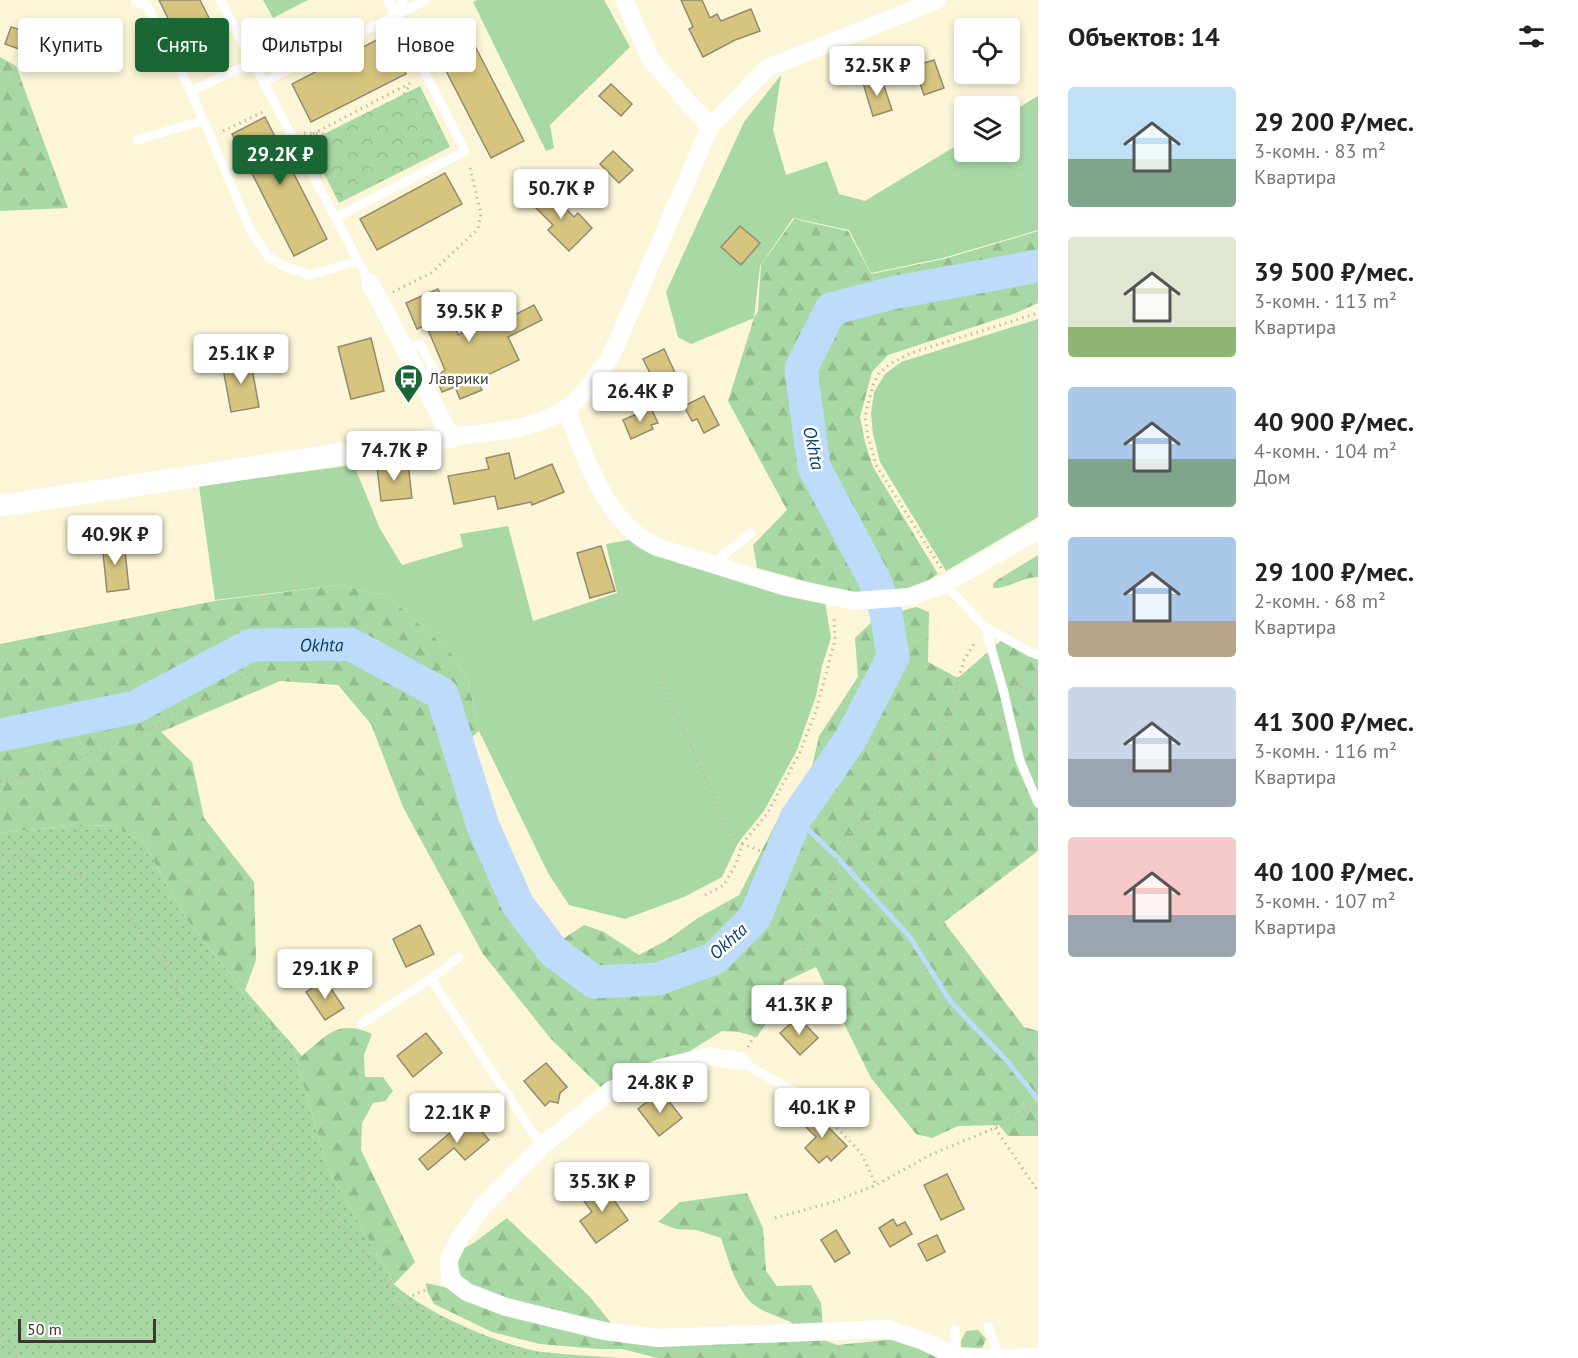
<!DOCTYPE html>
<html lang="ru">
<meta charset="utf-8">
<style>
body{margin:0;font-family:"PT Sans",sans-serif;background:#f6f6f6;color:#222;height:100vh;display:flex;flex-direction:column;font-size:22px;white-space:nowrap}
*{box-sizing:border-box;margin:0}
p{font-size:20px;color:#767676}
.icon{flex:none;width:33px;height:33px;fill:none;stroke:currentColor;stroke-width:2;stroke-linecap:round;stroke-linejoin:round}
.map{position:relative;flex:1;overflow:hidden}
.details{display:flex;flex-direction:column;background:#fff;width:540px}
.details>*{flex:none}
.banner{position:absolute;left:18px;top:18px;width:570px;height:54px;display:flex;gap:12px}
.buttons{position:absolute;left:954px;top:18px;display:grid;gap:12px}
.buttons a{display:grid;place-items:center;width:66px;height:66px;border-radius:6px;background:#fff;box-shadow:0 3px 9px #0003;font-size:30px}
.scale{position:absolute;left:18px;bottom:15px;width:138px;box-sizing:border-box;padding-left:6px;border:3px solid #3c392e;border-top:0;font-size:16px;line-height:21px;white-space:nowrap;color:#3c392e;-webkit-text-stroke:4px #fff;paint-order:stroke}
.price{position:absolute;translate:-50% -51px;padding:0 14px;border-radius:6px;background:#fff;color:#222;font-size:20px;line-height:39px;filter:drop-shadow(0 2px 3px #0008)}
.price::after{content:'';position:absolute;left:50%;top:36px;width:18px;height:14px;margin-left:-9px;background:inherit;clip-path:polygon(0 0,100% 0,50% 100%)}
.price.on{background:#1a6735;color:#fff}
ul{padding:0;list-style:none}
li{display:flex;align-items:center;gap:18px;height:150px;padding:0 30px}
li span{display:grid;place-items:center;flex:none;width:168px;height:120px;border-radius:6px;color:#555}
li>.icon{margin-inline-start:auto}
span .icon{width:72px;height:72px;fill:#fffc;stroke-width:1}
li b{font-size:26px}
h2{display:flex;justify-content:space-between;align-items:center;height:72px;padding:0 30px;font-size:26px}
.pill{padding:0 21px;border-radius:6px;background:#fff;box-shadow:0 3px 9px #0003;font-size:21px;line-height:54px}
.pill.on{background:#1a6735;color:#fff}
main{display:flex;flex:1;min-height:0}
.map>svg:first-child{display:block}
.grass{fill:url(#grass-dots)}
.forest{fill:url(#forest-firs)}
.park{fill:url(#park-crowns)}
.garden{fill:#a8d9a4}
.lines{fill:none;stroke-linecap:round;stroke-linejoin:round}
.stream{stroke:#bedbfb;stroke-width:5}
.river{stroke:#bedbfb;stroke-width:33}
.building{fill:#d6c47f;stroke:#928b70;stroke-width:1.5}
.path{stroke:#c2bca4;stroke-width:3;stroke-dasharray:1.5 4.5;stroke-linecap:butt}
.service{stroke:#fff;stroke-width:9}
.minor{stroke:#fff;stroke-width:18}
.tertiary{stroke:#fff;stroke-width:22}
.labels{text-anchor:middle;dominant-baseline:central;stroke-width:5;stroke-linejoin:round;paint-order:stroke}
.poi-label{font-size:16px;fill:#3c392e;stroke:#fff;text-anchor:start}
.water-label{font-size:18px;font-style:italic;fill:#053b6a;stroke:#fff}
</style>
<main>
<div class="map">
<svg width="1038" height="1358" viewBox="0 0 1038 1358">
<defs>
<pattern id="grass-dots" width="8" height="8" patternUnits="userSpaceOnUse" patternTransform="scale(1.5)"><rect width="8" height="8" fill="#a8d9a4"/><path d="M2 2h.1M6 6h.1" fill="none" stroke="#92bb8e" stroke-width="1.8" stroke-linecap="round"/></pattern>
<pattern id="forest-firs" width="22" height="20" patternUnits="userSpaceOnUse" patternTransform="scale(1.5)"><rect width="22" height="20" fill="#a8d9a4"/><path d="M5 1l3.5 6h-7zM16 11l3.5 6h-7z" fill="#92bb8e"/></pattern>
<pattern id="park-crowns" width="20" height="18" patternUnits="userSpaceOnUse" patternTransform="scale(1.5)"><rect width="20" height="18" fill="#a8d9a4"/><path d="M2 6a3 3 0 1 1 6 0M12 15a3 3 0 1 1 6 0" fill="none" stroke="#92bb8e"/></pattern>
</defs>
<rect width="100%" height="100%" fill="#fcf5d7"/>
<path class="grass" d="M77 825 114 826 143 842 185 917 234 979 250 1006 292 1045 327 1167 394 1284C423 1312 504 1347 543 1352 569 1355 596 1356 621 1358H0V833Z"/>
<g class="forest">
<path d="M0 57 16 66 68 208 0 211Z"/>
<path d="M794 219 848 231 871 274 944 259 1038 231V303L1016 313 888 355 872 372 860 417 865 442 873 467 938 574 917 587 856 595 757 568 753 545 787 510 728 401 754 318 758 311 761 265Z"/>
<path d="M1038 555V577C1022 577 1008 589 993 588V584L997 580Z"/>
<path d="M339 585 388 596 450 651 468 680 479 731 447 758 459 754 481 827 515 907 563 939 584 925 604 932 639 955 667 940 698 918 739 895 777 821 811 771 819 736 858 677 855 638 876 618 916 607 929 612 928 662 958 678 1005 637 1038 653V851L944 922 1024 1027 1038 1031V1136H1008L999 1125 958 1126 932 1138 916 1134 871 1078 816 967 784 982 773 1012 757 1037 739 1032 722 1031 613 1099 551 1039 483 954 403 807 371 724 338 685 280 681 161 732 192 762 204 818 254 882 256 960 245 990 302 1056C328 1034 338 1019 372 1034L364 1055 365 1077H383L393 1091 385 1101 373 1103 362 1123 361 1150 415 1262 394 1284 327 1167 292 1045 250 1006 234 979 185 917 143 842 114 826 77 825 0 833V644L214 601Z"/>
<path d="M747 1193 763 1228 766 1271 777 1286 811 1285 821 1303 824 1340 837 1345 906 1338 950 1358H658L622 1349H599L540 1344 492 1332 434 1304 427 1291 426 1283 466 1292 454 1254 475 1242 507 1218 589 1296 617 1330 799 1338 791 1322C781 1318 770 1314 760 1309 737 1296 729 1261 721 1238L696 1230 676 1229 658 1222 680 1202Z"/>
<path d="M978 1330 986 1339 978 1358 961 1356V1341L966 1331Z"/>
</g>
<path class="park" d="M420 86 450 147 339 203 308 142Z"/>
<g class="garden">
<path d="M263 0H308L273 18Z"/>
<path d="M477 0H604L630 47 550 125 554 148 546 151 473 2Z"/>
<path d="M781 75 773 130 786 175 827 161 839 194 865 201 964 141V152H1010V113L1038 96V230L943 258 871 273 849 230 793 218 760 266 754 318 691 344 678 337 666 292 744 122Z"/>
<path d="M1038 319V517L946 571 880 462 873 434 871 414 874 392 885 374 901 362Z"/>
<path d="M354 465 380 529 402 565 463 547 460 534 508 526 533 621 617 593 606 544 634 539 651 554 825 602 831 638 822 666 816 696 797 750 764 811 738 843 722 877 684 897 625 919 569 905 548 873 479 731 468 680 450 651 388 596 339 585 215 600 199 486Z"/>
</g>
<g class="lines">
<path class="stream" d="M796 818 837 857 909 936 951 1002 1008 1062 1038 1100"/>
<path class="river" id="s1" d="M0 735 135 707 251 645 350 644 442 694 483 826 518 905 553 951 594 982 658 979 715 958 755 917 796 818 850 740 893 657 886 613 875 581 814 467 801 369 831 309 892 293 1038 266"/>
</g>
<g class="building">
<path d="M159 0H200L223 46 190 63Z"/>
<path d="M681 0H702L710 18 717 14 721 21 751 9 760 31 735 40 703 57 689 29 693 27Z"/>
<path d="M461 19 524 141 491 158 428 36Z"/>
<path d="M11 27 28 32 22 50 5 44Z"/>
<path d="M386 35 406 74 311 122 292 84Z"/>
<path d="M934 60 944 88 924 95 914 66Z"/>
<path d="M881 77 892 110 873 116 863 83Z"/>
<path d="M611 84 632 104 621 116 599 96Z"/>
<path d="M265 117 327 239 294 256 232 134Z"/>
<path d="M613 151 633 170 619 183 600 164Z"/>
<path d="M445 173 462 204 377 250 360 219Z"/>
<path d="M545 187 574 217 578 213 592 228 569 251 548 230 553 225 530 202Z"/>
<path d="M740 226 760 243 741 265 721 247Z"/>
<path d="M438 289 458 335 498 315 501 322 534 305 542 320 508 337 519 360 477 380 482 390 460 399 455 387 442 392 436 377 445 370 426 325 417 329 406 303Z"/>
<path d="M371 338 384 391 351 399 338 347Z"/>
<path d="M664 349 677 377 657 387 643 359Z"/>
<path d="M250 357 259 407 231 412 222 363Z"/>
<path d="M704 396 719 425 704 433 697 419 692 421 684 406Z"/>
<path d="M651 408 658 423 651 425 653 429 631 439 623 420Z"/>
<path d="M509 453 515 479 552 464 564 492 532 505 531 502 498 509 495 496 454 504 448 476 489 469 486 458Z"/>
<path d="M408 464 412 498 381 501 377 467Z"/>
<path d="M124 541 129 589 107 592 102 543Z"/>
<path d="M601 546 615 591 590 598 577 553Z"/>
<path d="M420 925 434 954 406 967 393 939Z"/>
<path d="M325 980 344 1008 325 1020 306 992Z"/>
<path d="M798 1017 818 1038 800 1055 780 1033Z"/>
<path d="M426 1033 442 1053 413 1077 397 1056Z"/>
<path d="M546 1063 567 1087 560 1093 558 1103 550 1101 545 1106 524 1081Z"/>
<path d="M661 1091 682 1118 659 1136 638 1109Z"/>
<path d="M812 1111 847 1146 831 1161 827 1156 819 1163 805 1148 816 1137 801 1122Z"/>
<path d="M469 1117 489 1140 465 1160 454 1148 428 1170 419 1159Z"/>
<path d="M947 1174 964 1209 941 1220 924 1185Z"/>
<path d="M601 1182 628 1220 596 1243 580 1221 592 1212 581 1197Z"/>
<path d="M893 1219 897 1226 905 1222 912 1234 890 1247 879 1228Z"/>
<path d="M836 1230 850 1253 835 1262 821 1240Z"/>
<path d="M937 1235 945 1252 927 1261 918 1244Z"/>
</g>
<g class="lines">
<g class="path">
<path d="M404 94 410 84"/>
<path d="M223 131 263 112"/>
<path d="M304 133 324 134"/>
<path d="M313 134 410 83"/>
<path d="M393 292 431 273 478 229 481 214 469 164"/>
<path d="M941 568 876 465 868 437 865 416 873 385 879 373 890 364 911 353 1038 313"/>
<path d="M660 679 727 825 738 843 742 844 767 814 800 752 816 711 835 640 834 615"/>
<path d="M1015 683 1029 690H1038"/>
<path d="M0 782 42 772 175 719 252 671"/>
<path d="M0 858H28L77 874 121 907 164 957 180 1002 223 1084 291 1168 363 1249 400 1301"/>
<path d="M705 895 724 885 736 864 742 844 764 852"/>
<path d="M748 1047 766 1014 784 975 826 915 837 857 846 837 867 816 911 787 933 762 950 709 964 660 976 641"/>
<path d="M816 1106 861 1153 876 1185"/>
<path d="M995 1128 1038 1191"/>
<path d="M775 1218 833 1202 876 1185 930 1155 995 1128 1038 1105"/>
<path d="M0 1337 19 1358"/>
<path d="M325 1358 400 1301 435 1286"/>
</g>
<g class="service">
<path d="M220 0 370 283"/>
<path d="M135 1 147 6 191 91 250 229 267 255 283 266 310 275 358 261"/>
<path d="M395 14 403 0"/>
<path d="M264 82 426 0"/>
<path d="M191 91 253 62"/>
<path d="M137 140 204 120"/>
<path d="M335 218 465 151 388 0"/>
<path d="M404 349 421 345 434 371 420 377"/>
<path d="M712 564 751 533"/>
<path d="M945 584 985 627 1003 689 1020 761 1038 803"/>
<path d="M985 627 1030 652 1038 655"/>
<path d="M431 979 542 1146"/>
<path d="M362 1023 431 979 459 957"/>
<path d="M740 1061 789 1089 809 1097"/>
<path d="M988 1326 1000 1358"/>
<path d="M955 1329V1356"/>
</g>
<g class="minor">
<path d="M624 0 651 60 710 127"/>
<path d="M370 283 451 437C488 432 533 431 565 409 584 397 598 374 611 356L710 127 767 68 937 0"/>
<path d="M566 409C586 457 605 524 657 547L786 587 855 601 909 597 945 584 1038 530"/>
<path d="M740 1061 709 1056 660 1068 611 1090 542 1146 482 1207 459 1239 449 1260 450 1279 467 1292 506 1307 604 1331 658 1338 887 1329 923 1341 955 1356 997 1358"/>
<path d="M1005 1358 1038 1357"/>
</g>
<path class="tertiary" d="M0 506 451 437"/>
</g>
<defs>
<symbol id="bus-pin" viewBox="-11 -11 22 30"><path d="M0 17L-7.5 6A9.5 9.5 0 1 1 7.5 6Z" fill="#1a6735" stroke="#fff"/><path d="M-5-6H5V4H4V6H2V4H-2V6H-4V4H-5ZM-3.5-4V0h7V-4ZM-3.5 1.2v1.5H-2V1.2ZM2 1.2v1.5H3.5V1.2Z" fill="#fff"/></symbol>
</defs>
<g fill-rule="evenodd">
<use href="#bus-pin" x="392" y="362" width="33" height="45"/>
</g>
<g class="labels">
<g class="poi-label">
<text x="429" y="378">Лаврики</text>
</g>
<g class="water-label">
<text transform="translate(814 448) rotate(78)">Okhta</text>
<text stroke="none"><textPath href="#s1" startOffset="340">Okhta</textPath></text>
<text transform="translate(728 941) rotate(-42)">Okhta</text>
</g>
</g>
</svg>
<div class="buttons">
<a><svg class="icon" aria-label="locate" viewBox="0 0 24 24"><circle cx="12" cy="12" r="6"/><path d="M12 2v4M12 18v4M2 12h4M18 12h4"/></svg></a>
<a><svg class="icon" aria-label="layers" viewBox="0 0 24 24"><path d="M12 4l9 5-9 5-9-5zM3 14l9 5 9-5"/></svg></a>
</div>
<div class="scale">50 m</div>
<b class="price" style="left:877px;top:97px">32.5K ₽</b>
<b class="price on" style="left:280px;top:186px">29.2K ₽</b>
<b class="price" style="left:561px;top:220px">50.7K ₽</b>
<b class="price" style="left:469px;top:343px">39.5K ₽</b>
<b class="price" style="left:241px;top:385px">25.1K ₽</b>
<b class="price" style="left:640px;top:423px">26.4K ₽</b>
<b class="price" style="left:394px;top:482px">74.7K ₽</b>
<b class="price" style="left:115px;top:566px">40.9K ₽</b>
<b class="price" style="left:325px;top:1000px">29.1K ₽</b>
<b class="price" style="left:799px;top:1036px">41.3K ₽</b>
<b class="price" style="left:660px;top:1114px">24.8K ₽</b>
<b class="price" style="left:822px;top:1139px">40.1K ₽</b>
<b class="price" style="left:457px;top:1144px">22.1K ₽</b>
<b class="price" style="left:602px;top:1213px">35.3K ₽</b>
<div class="banner">
<a class="pill">Купить</a>
<a class="pill on">Снять</a>
<a class="pill">Фильтры</a>
<a class="pill">Новое</a>
</div>
</div>
<section class="details">
<h2>Объектов: 14<svg class="icon" aria-label="filters" viewBox="0 0 24 24"><path d="M4 7h16M4 17h16"/><circle cx="9" cy="7" r="2"/><circle cx="15" cy="17" r="2"/></svg></h2>
<ul>
<li><span style="background:linear-gradient(#bfe0f5 60%,#7fa58c 0)"><svg class="icon" aria-label="home" viewBox="0 0 24 24"><path d="M3 11l9-7 9 7M6 9v11h12V9"/></svg></span><div><b>29 200 ₽/мес.</b><p>3-комн. · 83 m²</p><p>Квартира</p></div></li>
<li><span style="background:linear-gradient(#dfe7d0 75%,#8fb573 0)"><svg class="icon" aria-label="home" viewBox="0 0 24 24"><path d="M3 11l9-7 9 7M6 9v11h12V9"/></svg></span><div><b>39 500 ₽/мес.</b><p>3-комн. · 113 m²</p><p>Квартира</p></div></li>
<li><span style="background:linear-gradient(#a9c7e8 60%,#7fa58c 0)"><svg class="icon" aria-label="home" viewBox="0 0 24 24"><path d="M3 11l9-7 9 7M6 9v11h12V9"/></svg></span><div><b>40 900 ₽/мес.</b><p>4-комн. · 104 m²</p><p>Дом</p></div></li>
<li><span style="background:linear-gradient(#a9c7e8 70%,#b9a48a 0)"><svg class="icon" aria-label="home" viewBox="0 0 24 24"><path d="M3 11l9-7 9 7M6 9v11h12V9"/></svg></span><div><b>29 100 ₽/мес.</b><p>2-комн. · 68 m²</p><p>Квартира</p></div></li>
<li><span style="background:linear-gradient(#c9d6e8 60%,#9aa5b1 0)"><svg class="icon" aria-label="home" viewBox="0 0 24 24"><path d="M3 11l9-7 9 7M6 9v11h12V9"/></svg></span><div><b>41 300 ₽/мес.</b><p>3-комн. · 116 m²</p><p>Квартира</p></div></li>
<li><span style="background:linear-gradient(#f6c9c9 65%,#9aa5b1 0)"><svg class="icon" aria-label="home" viewBox="0 0 24 24"><path d="M3 11l9-7 9 7M6 9v11h12V9"/></svg></span><div><b>40 100 ₽/мес.</b><p>3-комн. · 107 m²</p><p>Квартира</p></div></li>
</ul>
</section>
</main>
